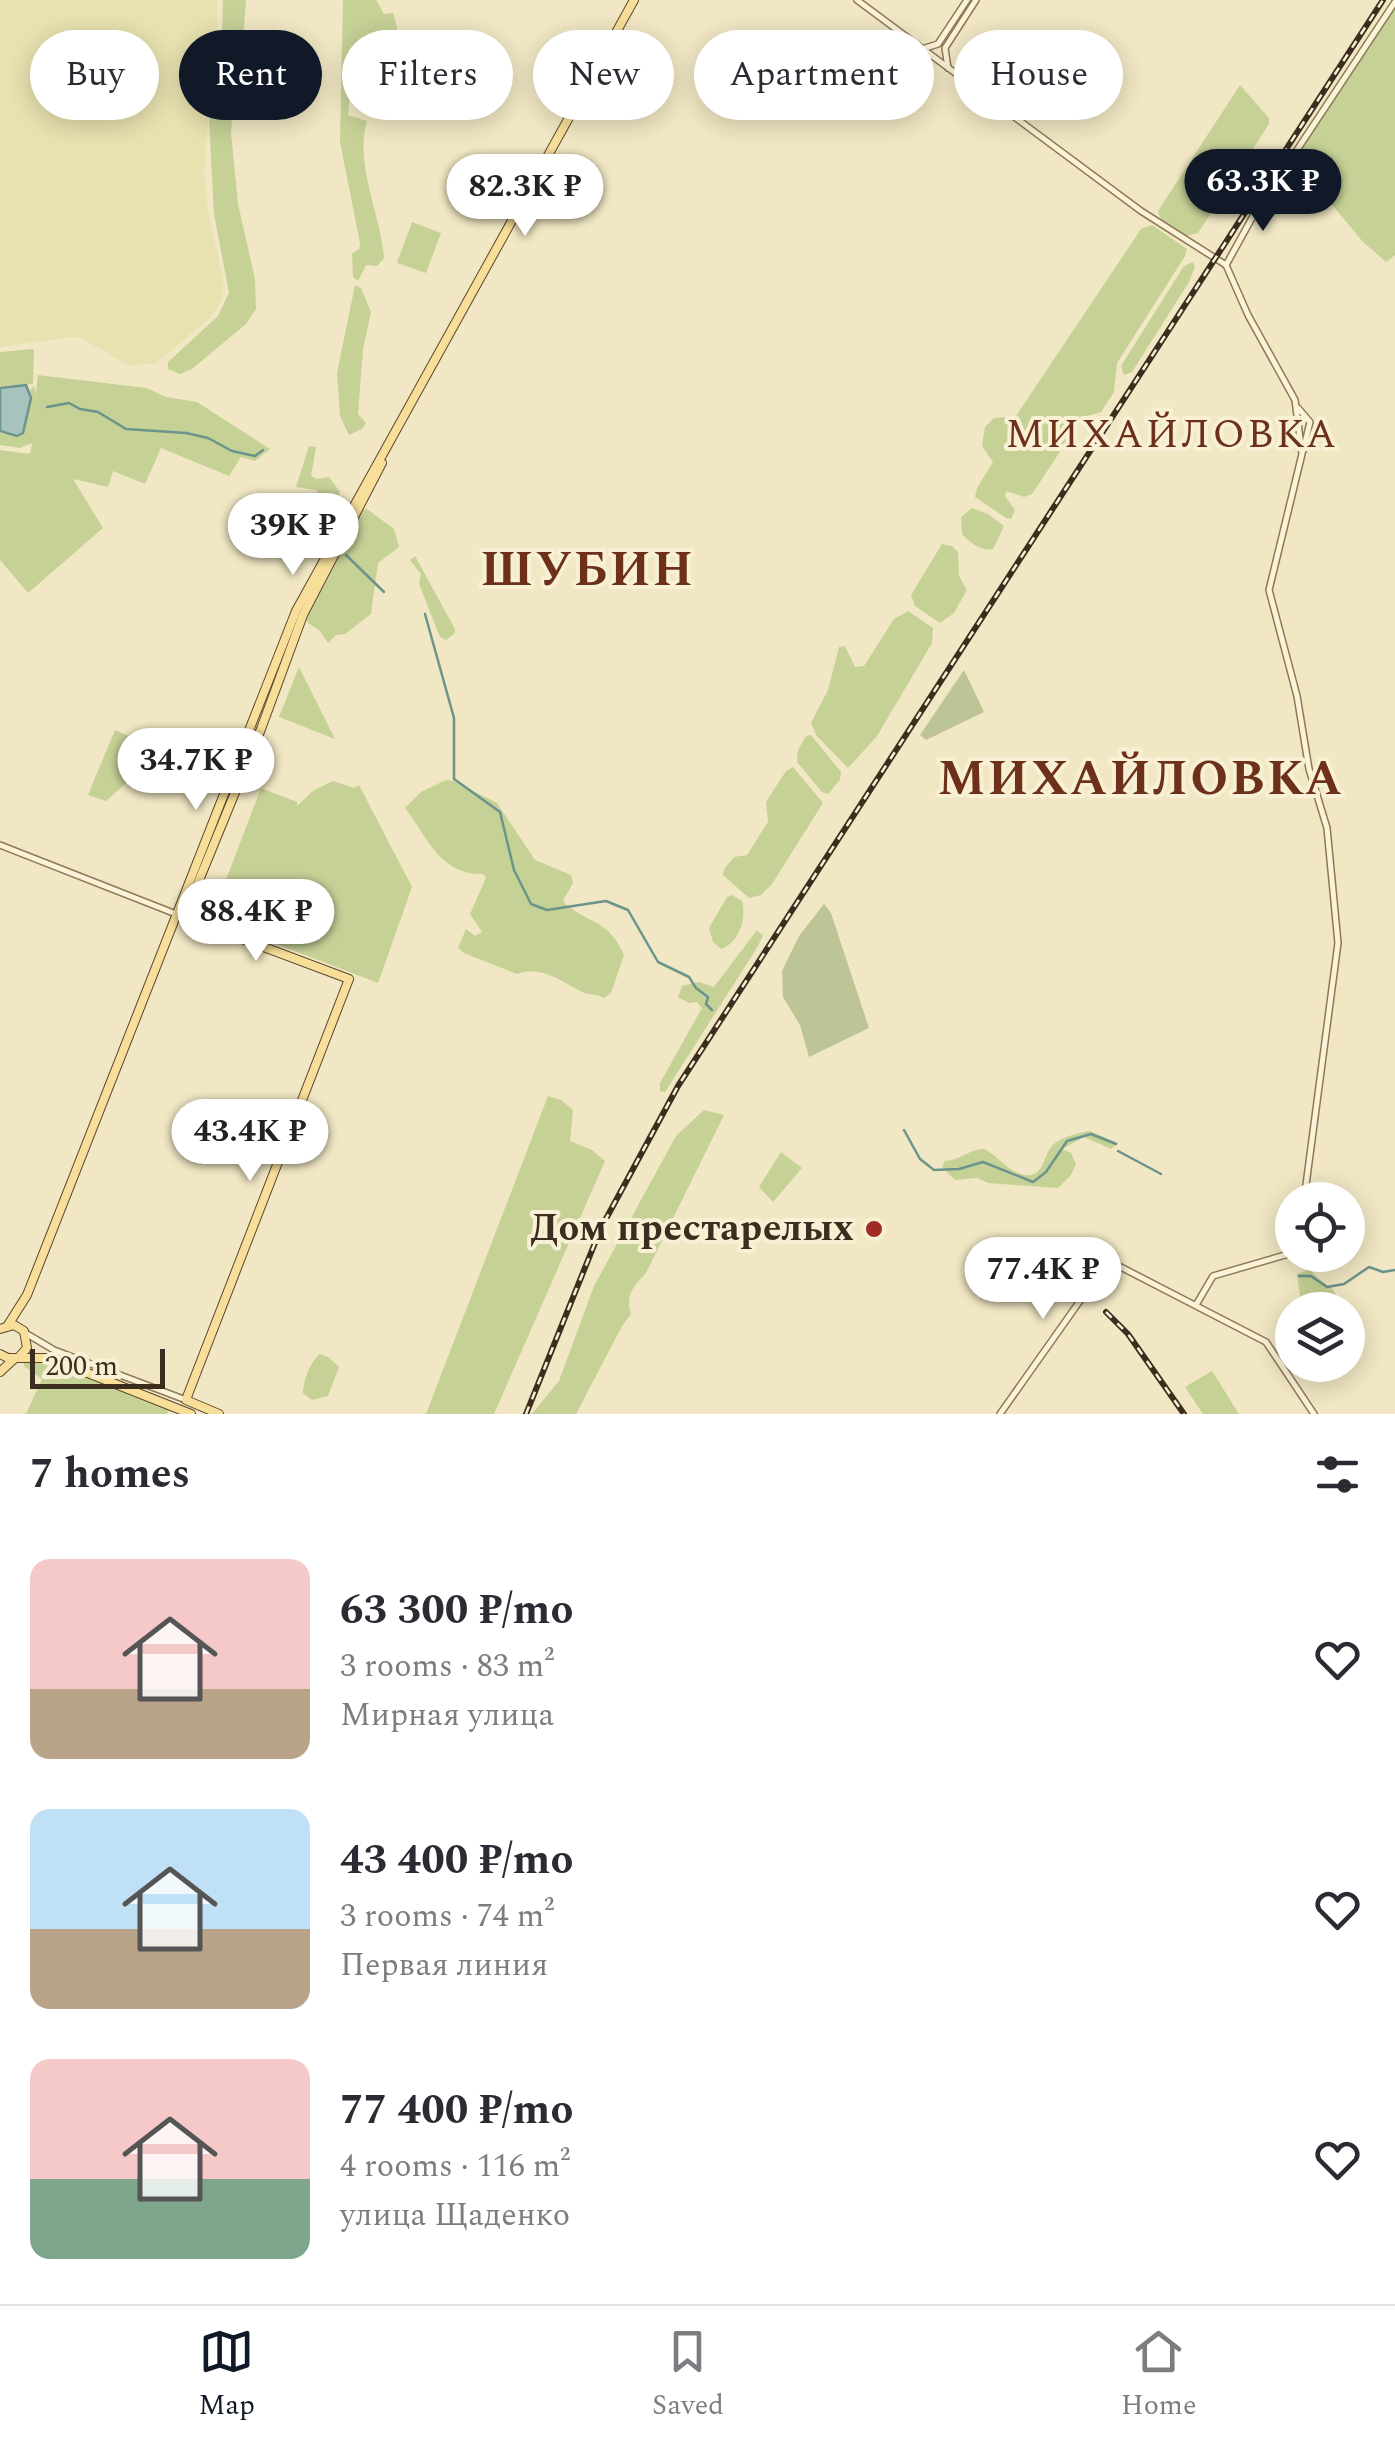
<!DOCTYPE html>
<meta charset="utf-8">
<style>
body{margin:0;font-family:Spectral,serif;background:#f2f2f3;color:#2b2b33;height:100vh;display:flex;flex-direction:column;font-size:38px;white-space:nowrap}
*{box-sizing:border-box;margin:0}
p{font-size:32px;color:#7c7c81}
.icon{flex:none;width:55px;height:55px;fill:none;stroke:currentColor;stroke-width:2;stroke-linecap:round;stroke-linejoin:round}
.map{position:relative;height:1414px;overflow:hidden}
.details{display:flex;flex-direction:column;background:#fff;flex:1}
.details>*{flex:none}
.guide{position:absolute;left:30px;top:30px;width:1335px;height:90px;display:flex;gap:20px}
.controls{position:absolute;left:1275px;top:1182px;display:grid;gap:20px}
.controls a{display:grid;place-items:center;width:90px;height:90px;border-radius:50%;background:#fff;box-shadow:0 5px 25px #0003;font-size:50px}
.scale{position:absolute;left:30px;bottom:25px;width:135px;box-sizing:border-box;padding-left:10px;border:5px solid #3c2e1e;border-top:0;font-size:28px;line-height:35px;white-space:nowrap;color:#3c2e1e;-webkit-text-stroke:8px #f8f0d4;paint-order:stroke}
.price{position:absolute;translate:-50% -85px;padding:0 22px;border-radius:35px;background:#fff;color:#222;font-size:32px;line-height:65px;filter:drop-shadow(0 2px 5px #0008)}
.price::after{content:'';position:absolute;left:50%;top:60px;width:30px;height:22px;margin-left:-15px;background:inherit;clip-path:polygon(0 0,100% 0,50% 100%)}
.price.current{background:#111827;color:#fff}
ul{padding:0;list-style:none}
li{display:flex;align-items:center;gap:30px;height:250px;padding:0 30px}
li span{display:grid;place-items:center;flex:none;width:280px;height:200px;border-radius:20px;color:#555}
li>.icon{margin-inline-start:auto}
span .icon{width:120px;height:120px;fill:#fffc;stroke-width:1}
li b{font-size:42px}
h2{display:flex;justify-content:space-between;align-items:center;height:120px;padding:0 30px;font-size:42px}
.pill{padding:0 35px;border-radius:45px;background:#fff;box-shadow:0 5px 25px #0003;font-size:35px;line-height:90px}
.pill.current{background:#111827;color:#fff}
.tab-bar{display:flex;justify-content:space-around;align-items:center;height:140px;border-top:2px solid #e1e1e2;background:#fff;font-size:28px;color:#7c7c81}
.tab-bar a{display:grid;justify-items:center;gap:5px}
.tab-bar .current{color:#111827}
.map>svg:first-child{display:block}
.farmland{fill:#e8e2b0}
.green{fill:#c6d196}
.cemetery{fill:#bdc596}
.water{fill:#a6c4bd;stroke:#6b948c;stroke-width:2.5}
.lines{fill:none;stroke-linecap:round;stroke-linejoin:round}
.stream{stroke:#6b948c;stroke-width:2.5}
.minor-casing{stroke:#8e7858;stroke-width:8}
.major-casing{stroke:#5b452d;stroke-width:10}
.minor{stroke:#fbf3d8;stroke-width:5}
.major{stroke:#f7df99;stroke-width:8}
.rail-casing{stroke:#3c2e1e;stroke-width:6}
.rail{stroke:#f8f0d4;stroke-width:2.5;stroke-dasharray:8;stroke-linecap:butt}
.poi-dot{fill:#a12a24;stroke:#f8f0d4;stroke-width:4}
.labels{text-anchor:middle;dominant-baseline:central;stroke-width:8;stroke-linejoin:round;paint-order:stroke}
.poi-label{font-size:38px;font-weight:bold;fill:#3c2e1e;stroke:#f8f0d4;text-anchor:end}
.neighbourhood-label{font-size:40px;letter-spacing:2.5px;fill:#6d301a;stroke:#f8f0d4}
.district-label{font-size:48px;font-weight:bold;letter-spacing:2.5px;fill:#6d301a;stroke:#f8f0d4}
</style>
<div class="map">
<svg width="1395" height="1414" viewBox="0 0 1395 1414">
<rect width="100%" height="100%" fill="#f1e7c4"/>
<path class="farmland" d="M0 0H217V49L211 78 204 175 208 211 223 278 222 299 212 316 155 364 128 365 81 338 72 337 0 347Z"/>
<g class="green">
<path d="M223 0H246L241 66 233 100 231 133 238 204 255 279 256 309 246 324 192 369 180 374 168 369V362L218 316 229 293 214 214 209 121 222 35Z"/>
<path d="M343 0H376L384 14 393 13 397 27 389 62 384 65 356 60 352 69 348 115 367 121C354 164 381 215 384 258L377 266 366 265 358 281 353 277 352 254 359 249 360 243 340 142Z"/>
<path d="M1395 0V255L1386 262 1363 242 1291 155Z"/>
<path d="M1240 85 1269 118V124L1198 233 1186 236 1161 220 1158 211Z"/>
<path d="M412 222 441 233 426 273 397 263Z"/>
<path d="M1152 225 1187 249 1185 256 1117 363 1114 392 1101 412 1083 417 1032 494 1024 497 1006 491 1005 496 1015 510 1011 519 1006 518 975 497 977 488 993 462 982 446 985 427 994 418 1016 416 1125 253 1141 229Z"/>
<path d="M1193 262 1195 267 1189 282 1132 372 1124 375 1121 366 1184 266Z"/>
<path d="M355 285 361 288 371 312 363 349 358 414 366 423 362 429 349 435 340 416 337 373Z"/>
<path d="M34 349 33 384 0 386V352Z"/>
<path d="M38 375 146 388 166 397 197 402 270 449 255 461 241 457 229 476 161 448 145 484 113 471 108 487 73 479 103 528 28 593 0 560V450L30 454 32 443 20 448 0 445V433L19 437 29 391 34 386 36 394Z"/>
<path d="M309 446 316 447 311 476 317 479 329 477 340 492 319 552 290 558 284 550 286 543C315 534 298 520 317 501V490L296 487Z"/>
<path d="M972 508 988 514 1004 526 993 549C982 552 969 542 962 534L961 517Z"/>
<path d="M367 509 394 529 399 547 378 563 371 614 345 634 336 635 328 643 320 631 308 623 307 618 363 510Z"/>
<path d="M942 544 952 546 958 552 959 576 967 590 954 613 940 623 915 606 911 595Z"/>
<path d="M415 556 455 629V633L446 640 440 637 419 584 421 574 410 560Z"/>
<path d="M908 611 933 628 932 643 877 736 848 768 816 735 811 723 828 690 839 647 845 646 855 667 864 666 894 619Z"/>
<path d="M299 667 335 739 279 717Z"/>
<path d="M115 730 162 751 106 801 88 795Z"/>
<path d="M811 735 841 772 840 780 828 794 822 792 797 762 798 750 806 736Z"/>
<path d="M793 767 823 803 772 884 761 895 749 898 723 875 724 869 734 857 747 855 768 822 766 802 786 771Z"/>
<path d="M446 780 453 781 497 803 535 860 571 875 573 883 563 901C585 924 608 917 624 955L611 993 604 998C596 994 588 995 580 991 561 981 540 965 517 974L464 953 458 948 466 929 475 936 482 932 470 914 486 878 483 874C440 876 427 836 405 808L421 792Z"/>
<path d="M333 781 354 788 359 785 412 887 378 983 211 919 261 788 297 802V806L314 790Z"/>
<path d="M732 895 742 901C747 918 739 943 721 949L713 942 709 928 727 897Z"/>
<path d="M757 930 763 936 755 951 665 1092 660 1091V1083L702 1008 697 1002 689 1003 678 997 682 986 699 982 714 987Z"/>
<path d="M548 1096 561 1100 573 1110 570 1141 592 1150 605 1161 494 1414H426Z"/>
<path d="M704 1110 724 1115 646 1273C633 1287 625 1295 631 1314L622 1326 576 1414H532L559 1381 594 1286 676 1136Z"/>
<path d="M1090 1131 1118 1143 1111 1149 1084 1137 1062 1149 1071 1153 1076 1164 1071 1175 1058 1188 988 1183 977 1178 955 1180 942 1167 945 1161C960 1160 970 1149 984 1149 997 1155 1005 1168 1018 1173 1044 1183 1042 1157 1052 1146 1060 1137 1078 1133 1090 1131Z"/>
<path d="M781 1152 802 1168 773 1202 759 1187Z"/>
<path d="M1311 1269C1317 1282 1332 1283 1337 1297 1325 1316 1316 1311 1301 1302L1297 1274Z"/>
<path d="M320 1354 328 1357 339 1367 328 1396 312 1400 303 1393C303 1381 310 1362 320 1354Z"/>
<path d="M34 1356 170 1406 167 1414H26L42 1379 24 1366V1357Z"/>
<path d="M1212 1371 1239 1414H1203L1185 1387Z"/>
</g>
<g class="cemetery">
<path d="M964 670 984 712 926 740 920 735Z"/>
<path d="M824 904 831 913 869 1028 809 1057 800 1025 783 997 782 971 799 936Z"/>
</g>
<path class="water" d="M26 385 31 398 23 433 17 436 0 431V388Z"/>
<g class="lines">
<g class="stream">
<path d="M47 407 69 403 80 409 98 412 126 429 186 433 208 438 232 451 255 456 263 450"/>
<path d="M305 529 328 545"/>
<path d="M346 555 384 592"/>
<path d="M425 614 454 718V779L500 812 514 870 531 904 547 910 606 901 628 910 658 962 689 977 696 988 708 997 706 1004 712 1010"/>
<path d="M904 1130 920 1159 934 1170 959 1169 983 1162 1033 1182 1046 1172 1067 1141 1091 1134 1116 1144"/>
<path d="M1118 1151 1161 1174"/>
<path d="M1299 1276H1311L1327 1287 1344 1284 1369 1267 1383 1272 1395 1270"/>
</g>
<defs>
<g id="minor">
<path d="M857 0 1141 211 1226 265"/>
<path d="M922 49 938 44 967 0"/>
<path d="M948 68 945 48 976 0"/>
<path d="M1226 265 1248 315 1295 400 1302 454 1269 590 1297 696 1309 769 1327 828 1338 943 1304 1200"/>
<path d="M1226 265 1252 218 1395 2"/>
<path d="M1298 408 1310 422 1303 451"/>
<path d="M0 845 176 914"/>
<path d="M1196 1305 1213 1276 1292 1253"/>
<path d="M27 1334 54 1350 186 1400"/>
<path d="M1000 1414 1094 1281 1113 1263 1266 1342 1314 1414"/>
</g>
<g id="major">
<path d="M181 916 349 979 187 1397 186 1400 219 1414"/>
<path d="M184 917 261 729 303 615 382 463"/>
<path d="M8 1325 27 1295 296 611 634 0"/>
<path d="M0 1329 14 1325 24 1331 27 1348 19 1357"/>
<path d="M0 1354 8 1358H50L191 1414"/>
<path d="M0 1372 14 1359"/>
</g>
</defs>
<use href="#minor" class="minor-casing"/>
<use href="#major" class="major-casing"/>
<use href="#minor" class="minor"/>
<use href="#major" class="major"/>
<defs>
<g id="rail">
<path d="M1106 1312 1128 1334 1184 1414"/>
<path d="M526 1414 601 1228 678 1086 1383 0"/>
</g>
</defs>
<use href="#rail" class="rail-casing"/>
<use href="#rail" class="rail"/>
</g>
<circle class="poi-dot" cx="874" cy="1229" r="10"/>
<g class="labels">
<g class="poi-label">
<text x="854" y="1229">Дом престарелых</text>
</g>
<g class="neighbourhood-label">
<text x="1172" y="435">МИХАЙЛОВКА</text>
</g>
<g class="district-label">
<text x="588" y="570">ШУБИН</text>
<text x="1141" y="779">МИХАЙЛОВКА</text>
</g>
</g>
</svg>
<div class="controls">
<a><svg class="icon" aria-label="locate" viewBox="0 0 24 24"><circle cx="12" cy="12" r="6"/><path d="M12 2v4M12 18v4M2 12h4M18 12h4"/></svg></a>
<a><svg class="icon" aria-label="layers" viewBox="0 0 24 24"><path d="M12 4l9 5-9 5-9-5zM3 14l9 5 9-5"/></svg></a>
</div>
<div class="scale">200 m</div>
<b class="price current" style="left:1263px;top:234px">63.3K ₽</b>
<b class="price" style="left:525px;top:239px">82.3K ₽</b>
<b class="price" style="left:293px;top:578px">39K ₽</b>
<b class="price" style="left:196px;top:813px">34.7K ₽</b>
<b class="price" style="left:256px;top:964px">88.4K ₽</b>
<b class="price" style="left:250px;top:1184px">43.4K ₽</b>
<b class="price" style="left:1043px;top:1322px">77.4K ₽</b>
<div class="guide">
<a class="pill">Buy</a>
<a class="pill current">Rent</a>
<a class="pill">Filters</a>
<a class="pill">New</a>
<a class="pill">Apartment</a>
<a class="pill">House</a>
</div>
</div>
<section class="details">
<h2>7 homes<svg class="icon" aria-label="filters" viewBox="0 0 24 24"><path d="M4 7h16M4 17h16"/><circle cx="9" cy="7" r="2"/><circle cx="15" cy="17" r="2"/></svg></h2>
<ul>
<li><span style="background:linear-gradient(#f6c9c9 65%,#b9a48a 0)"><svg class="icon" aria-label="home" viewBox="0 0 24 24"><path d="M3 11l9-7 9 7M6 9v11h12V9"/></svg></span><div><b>63 300 ₽/mo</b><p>3 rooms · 83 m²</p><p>Мирная улица</p></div><svg class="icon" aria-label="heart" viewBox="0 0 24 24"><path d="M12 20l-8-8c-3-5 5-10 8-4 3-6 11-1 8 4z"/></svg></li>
<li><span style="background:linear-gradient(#bfe0f5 60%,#b9a48a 0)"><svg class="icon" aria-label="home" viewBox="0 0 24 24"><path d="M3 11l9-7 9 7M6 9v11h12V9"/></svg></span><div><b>43 400 ₽/mo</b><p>3 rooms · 74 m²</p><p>Первая линия</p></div><svg class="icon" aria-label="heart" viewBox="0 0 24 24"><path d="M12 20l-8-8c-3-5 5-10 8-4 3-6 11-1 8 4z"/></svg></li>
<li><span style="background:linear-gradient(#f6c9c9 60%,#7fa58c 0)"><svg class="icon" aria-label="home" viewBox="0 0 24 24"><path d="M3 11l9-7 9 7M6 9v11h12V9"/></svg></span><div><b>77 400 ₽/mo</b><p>4 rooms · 116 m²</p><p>улица Щаденко</p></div><svg class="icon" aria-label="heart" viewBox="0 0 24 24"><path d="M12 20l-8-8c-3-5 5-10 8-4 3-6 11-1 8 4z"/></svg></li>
</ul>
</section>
<nav class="tab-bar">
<a class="current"><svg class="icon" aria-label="map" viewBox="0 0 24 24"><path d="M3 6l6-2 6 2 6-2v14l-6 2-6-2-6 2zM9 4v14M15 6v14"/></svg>Map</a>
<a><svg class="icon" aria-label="saved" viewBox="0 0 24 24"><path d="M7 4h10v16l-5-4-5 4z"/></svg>Saved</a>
<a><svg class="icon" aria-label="home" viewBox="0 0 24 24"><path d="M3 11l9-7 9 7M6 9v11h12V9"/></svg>Home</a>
</nav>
